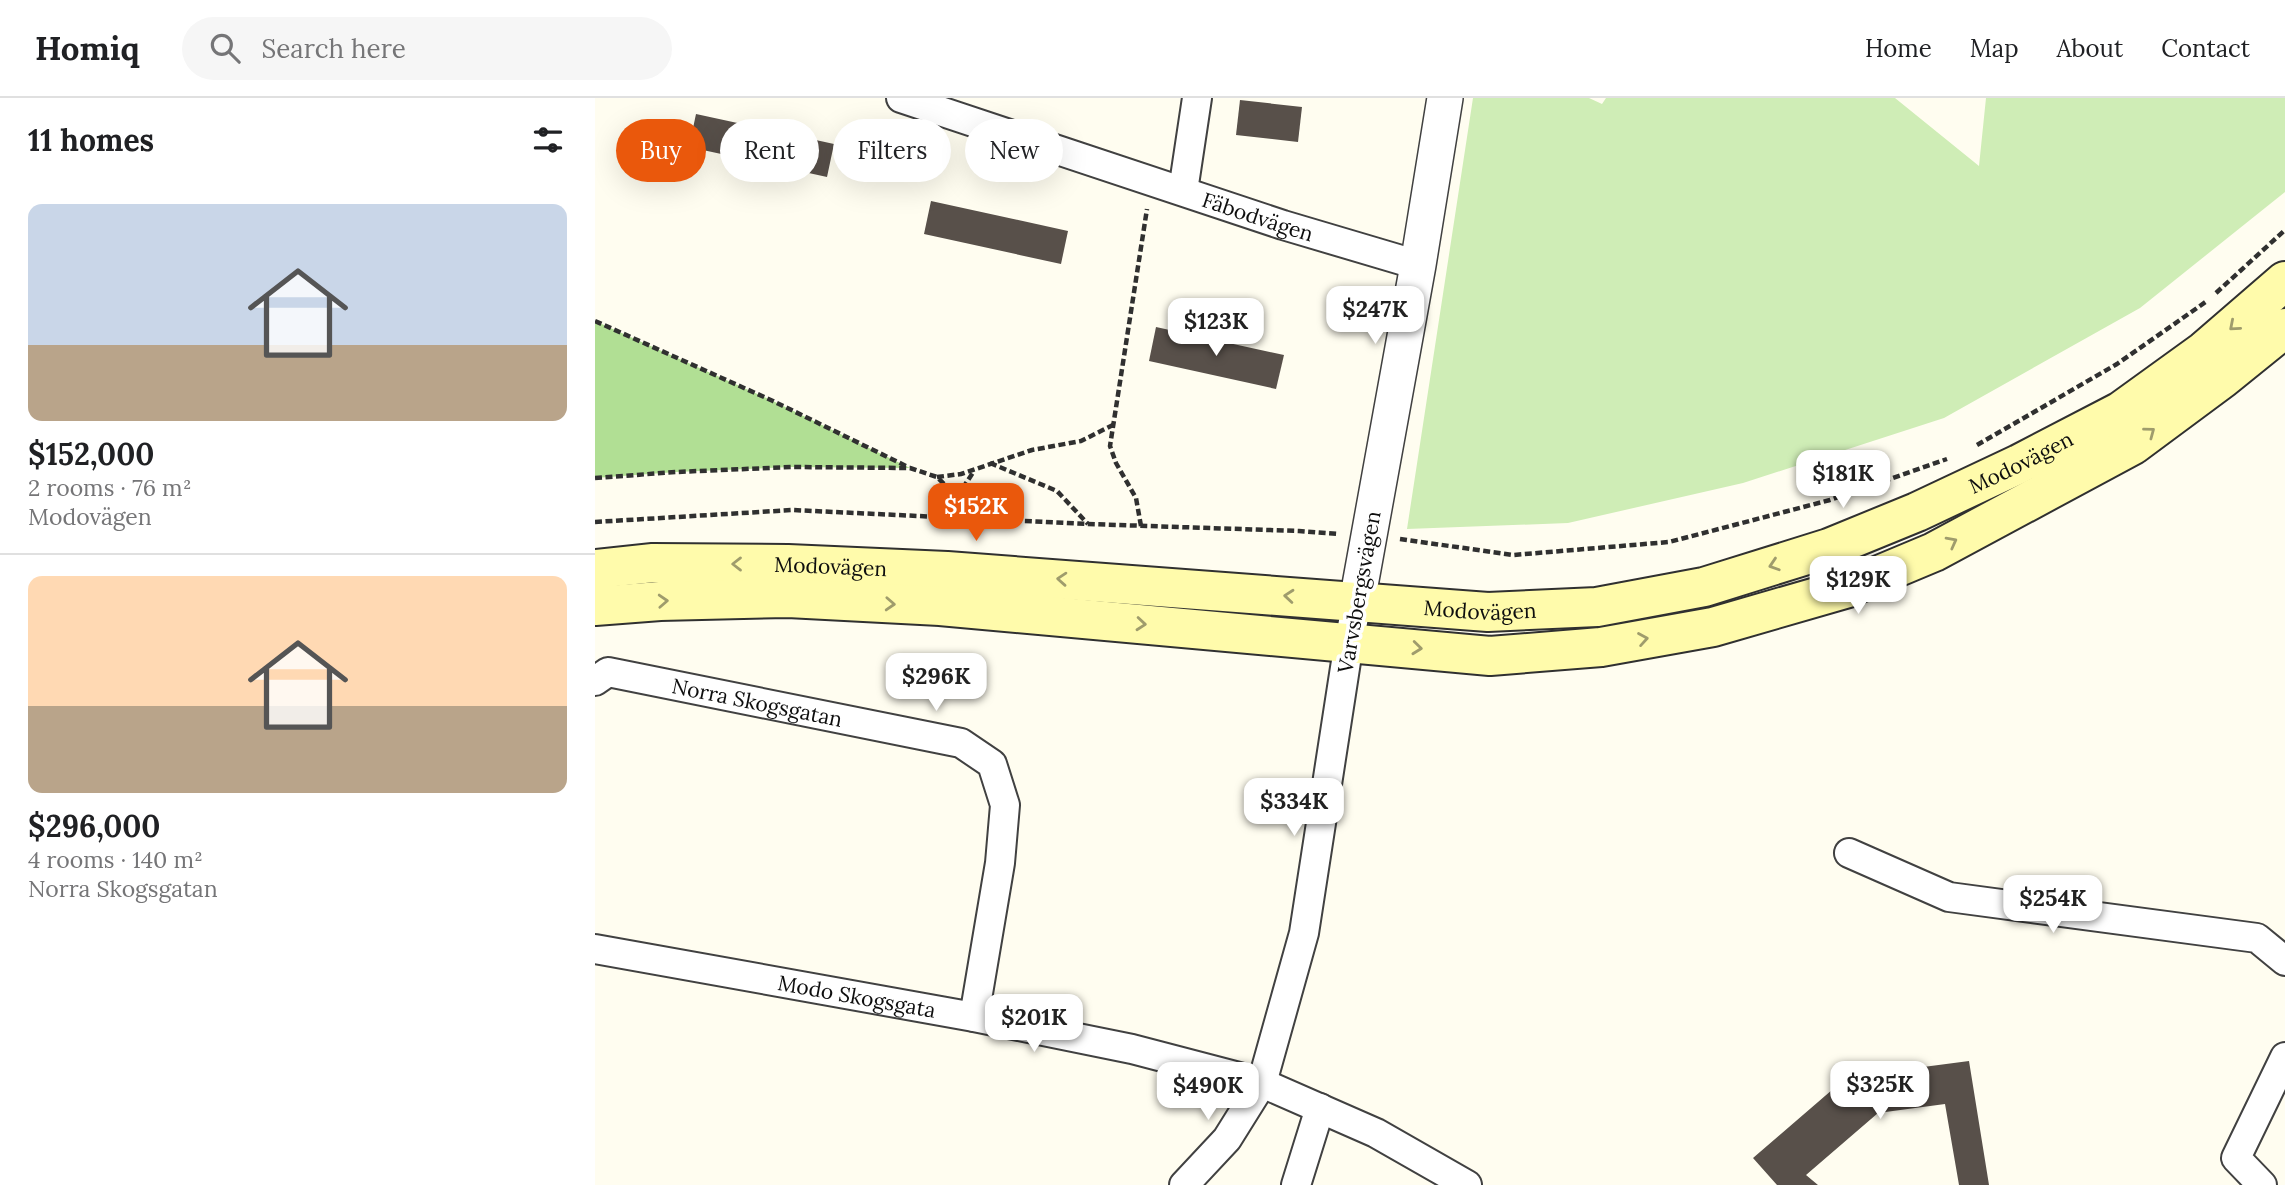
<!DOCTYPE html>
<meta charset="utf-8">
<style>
body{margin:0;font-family:Lora,serif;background:#f6f6f6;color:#202124;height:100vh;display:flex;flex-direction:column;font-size:26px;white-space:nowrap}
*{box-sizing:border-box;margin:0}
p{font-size:23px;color:#757577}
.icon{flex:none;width:38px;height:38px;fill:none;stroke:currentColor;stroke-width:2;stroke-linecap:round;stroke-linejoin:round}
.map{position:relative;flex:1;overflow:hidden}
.details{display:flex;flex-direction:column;background:#fff;width:595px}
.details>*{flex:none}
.top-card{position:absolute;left:21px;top:21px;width:665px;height:63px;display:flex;gap:14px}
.price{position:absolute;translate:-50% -60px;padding:0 16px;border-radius:14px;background:#fff;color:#222;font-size:23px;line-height:46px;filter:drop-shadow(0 2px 4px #0008)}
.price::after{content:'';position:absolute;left:50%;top:42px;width:21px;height:16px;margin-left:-10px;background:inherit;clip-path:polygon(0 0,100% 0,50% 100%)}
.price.selected{background:#ea580c;color:#fff}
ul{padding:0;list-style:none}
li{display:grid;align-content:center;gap:14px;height:371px;padding:0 28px}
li+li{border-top:2px solid #e0e0e0}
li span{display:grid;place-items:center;height:217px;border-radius:14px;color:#555}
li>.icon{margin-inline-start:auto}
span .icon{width:126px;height:126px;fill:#fffc;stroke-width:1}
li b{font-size:30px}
h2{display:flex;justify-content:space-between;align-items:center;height:84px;padding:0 28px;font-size:30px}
.pill{padding:0 24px;border-radius:32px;background:#fff;box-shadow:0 7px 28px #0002;font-size:24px;line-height:63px}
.pill.selected{background:#ea580c;color:#fff}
header{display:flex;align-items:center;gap:42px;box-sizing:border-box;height:98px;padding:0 35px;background:#fff;border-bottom:2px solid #e0e0e0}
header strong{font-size:33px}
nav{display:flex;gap:38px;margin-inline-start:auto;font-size:24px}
.search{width:490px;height:63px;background:#f6f6f6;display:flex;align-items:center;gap:18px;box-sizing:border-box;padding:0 24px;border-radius:38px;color:#757577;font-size:26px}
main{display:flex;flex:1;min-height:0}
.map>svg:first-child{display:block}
.green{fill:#cfedb6}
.forest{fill:#b1df94}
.building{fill:#58504a}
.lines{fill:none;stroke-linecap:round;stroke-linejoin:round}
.minor-casing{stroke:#414141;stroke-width:32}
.tertiary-casing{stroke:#414141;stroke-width:38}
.secondary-casing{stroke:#303030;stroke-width:42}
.path{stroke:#303030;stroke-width:4.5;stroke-dasharray:7 3.5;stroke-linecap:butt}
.minor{stroke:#fff;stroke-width:28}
.tertiary{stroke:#fff;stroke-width:35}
.secondary{stroke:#fffbab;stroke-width:38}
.oneway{stroke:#9f9c6c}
.labels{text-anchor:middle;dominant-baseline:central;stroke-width:7;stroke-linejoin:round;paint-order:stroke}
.street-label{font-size:21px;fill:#0e0e0e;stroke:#fff}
</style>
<header>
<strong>Homiq</strong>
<div class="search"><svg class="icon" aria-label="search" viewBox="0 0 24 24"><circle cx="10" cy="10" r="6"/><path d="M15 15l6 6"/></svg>Search here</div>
<nav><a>Home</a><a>Map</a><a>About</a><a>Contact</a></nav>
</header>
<main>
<section class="details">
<h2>11 homes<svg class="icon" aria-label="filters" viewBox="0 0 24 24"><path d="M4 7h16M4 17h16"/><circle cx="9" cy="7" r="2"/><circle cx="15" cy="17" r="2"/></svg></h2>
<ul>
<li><span style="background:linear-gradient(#c9d6e8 65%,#b9a48a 0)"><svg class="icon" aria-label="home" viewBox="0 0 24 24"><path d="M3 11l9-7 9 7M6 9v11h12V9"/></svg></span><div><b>$152,000</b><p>2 rooms · 76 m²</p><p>Modovägen</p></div></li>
<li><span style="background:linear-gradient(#ffd9b3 60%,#b9a48a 0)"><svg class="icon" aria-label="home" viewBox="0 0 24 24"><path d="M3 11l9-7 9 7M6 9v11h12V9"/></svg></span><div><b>$296,000</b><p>4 rooms · 140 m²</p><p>Norra Skogsgatan</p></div></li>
</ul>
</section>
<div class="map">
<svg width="1690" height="1087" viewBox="0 0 1690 1087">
<rect width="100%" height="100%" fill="#fffdf0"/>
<path class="green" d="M878 0H994L1007 6 1011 0H1300L1384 68 1391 0H1690V94L1545 210 1349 320 1148 385 973 425 812 431Z"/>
<path class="forest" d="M0 223 178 303 315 370 196 369 81 374 0 380Z"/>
<g class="building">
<path d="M645 2 707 9 703 44 641 37Z"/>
<path d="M101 16 239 46 232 79 94 49Z"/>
<path d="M336 103 473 133 466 166 329 136Z"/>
<path d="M561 229 689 257 681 291 554 263Z"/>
<path d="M1374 963 1394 1087H1364L1350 1006 1283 1015 1211 1077 1223 1087H1182L1158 1060 1252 979Z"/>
</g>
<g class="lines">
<defs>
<g id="minor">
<path id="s1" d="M306 0 688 127 823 167"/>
<path d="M588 93 602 0"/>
<path id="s2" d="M0 583 13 574 366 645 397 666 410 707 405 765 379 919"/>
<path d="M1254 755 1354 799 1662 840 1690 863"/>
<path id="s3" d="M0 851 379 919 537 951 667 985 781 1035 872 1087"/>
<path d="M589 1087 632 1041 667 985 709 835 754 544 762 504"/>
<path d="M701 1087 725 1010"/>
<path d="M1667 1087 1641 1060 1690 959"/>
</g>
<path id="tertiary" d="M762 504 823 167 850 0"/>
<g id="secondary">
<path id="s4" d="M0 471 58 465 193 466 352 473 893 514 1002 509 1109 489 1234 450 1322 414 1424 366 1526 313 1609 253 1690 183"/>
<path d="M0 508 65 503 193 500 345 508 895 558 1006 549 1118 529 1253 490 1339 454 1538 347 1627 281 1690 230"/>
</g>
</defs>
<use href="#minor" class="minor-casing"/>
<use href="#tertiary" class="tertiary-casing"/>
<use href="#secondary" class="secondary-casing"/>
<g class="path">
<path d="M1621 195 1690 132"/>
<path d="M0 223 178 303 311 368"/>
<path d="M1382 347 1522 266 1612 203"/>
<path d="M395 365 462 393 493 426"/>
<path d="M342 379 366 376 437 352 486 343 518 327"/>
<path d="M0 380 81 374 196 369 315 370 342 379 362 399 367 421"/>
<path d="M362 399 379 373"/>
<path d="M0 424 197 412 493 426 704 433 744 436"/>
<path d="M546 428 541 400 521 365 515 348 552 111"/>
<path d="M805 441 918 457 1074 444 1235 402 1352 361"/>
</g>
<use href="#minor" class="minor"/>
<use href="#tertiary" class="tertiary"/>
<use href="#secondary" class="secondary"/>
</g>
<defs><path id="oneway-chevron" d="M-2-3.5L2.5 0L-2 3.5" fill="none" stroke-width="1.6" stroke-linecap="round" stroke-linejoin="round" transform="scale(1.75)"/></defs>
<g class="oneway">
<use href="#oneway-chevron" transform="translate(1639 228) rotate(139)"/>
<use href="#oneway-chevron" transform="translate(1555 334) rotate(-37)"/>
<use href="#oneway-chevron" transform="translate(1357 444) rotate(-28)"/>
<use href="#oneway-chevron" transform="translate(142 466) rotate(-180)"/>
<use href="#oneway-chevron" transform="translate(1179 467) rotate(162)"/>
<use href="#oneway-chevron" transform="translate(467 481) rotate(-176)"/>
<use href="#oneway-chevron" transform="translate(694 498) rotate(-175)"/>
<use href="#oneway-chevron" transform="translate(68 503) rotate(-3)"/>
<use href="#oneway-chevron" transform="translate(295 506) rotate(3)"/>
<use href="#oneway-chevron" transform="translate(546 526) rotate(5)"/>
<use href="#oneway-chevron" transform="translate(1048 541) rotate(-10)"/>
<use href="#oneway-chevron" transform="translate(822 550) rotate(6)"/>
</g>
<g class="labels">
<g class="street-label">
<text stroke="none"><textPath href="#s1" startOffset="376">Fäbodvägen</textPath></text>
<text stroke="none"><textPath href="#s4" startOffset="1454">Modovägen</textPath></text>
<text stroke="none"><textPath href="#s4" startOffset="236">Modovägen</textPath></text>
<text transform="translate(764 494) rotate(-80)">Varvsbergsvägen</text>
<text stroke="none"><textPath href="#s4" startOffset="887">Modovägen</textPath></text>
<text stroke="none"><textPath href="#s2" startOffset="168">Norra Skogsgatan</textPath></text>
<text stroke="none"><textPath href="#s3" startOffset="266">Modo Skogsgata</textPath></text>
</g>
</g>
</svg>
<b class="price" style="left:780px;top:248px">$247K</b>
<b class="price" style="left:621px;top:260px">$123K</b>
<b class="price" style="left:1248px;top:412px">$181K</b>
<b class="price selected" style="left:381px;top:445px">$152K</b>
<b class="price" style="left:1263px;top:518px">$129K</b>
<b class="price" style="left:341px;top:615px">$296K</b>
<b class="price" style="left:699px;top:740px">$334K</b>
<b class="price" style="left:1458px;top:837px">$254K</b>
<b class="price" style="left:439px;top:956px">$201K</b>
<b class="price" style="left:1285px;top:1023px">$325K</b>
<b class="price" style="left:613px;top:1024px">$490K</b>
<div class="top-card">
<a class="pill selected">Buy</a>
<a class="pill">Rent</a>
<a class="pill">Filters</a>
<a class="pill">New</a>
</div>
</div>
</main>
